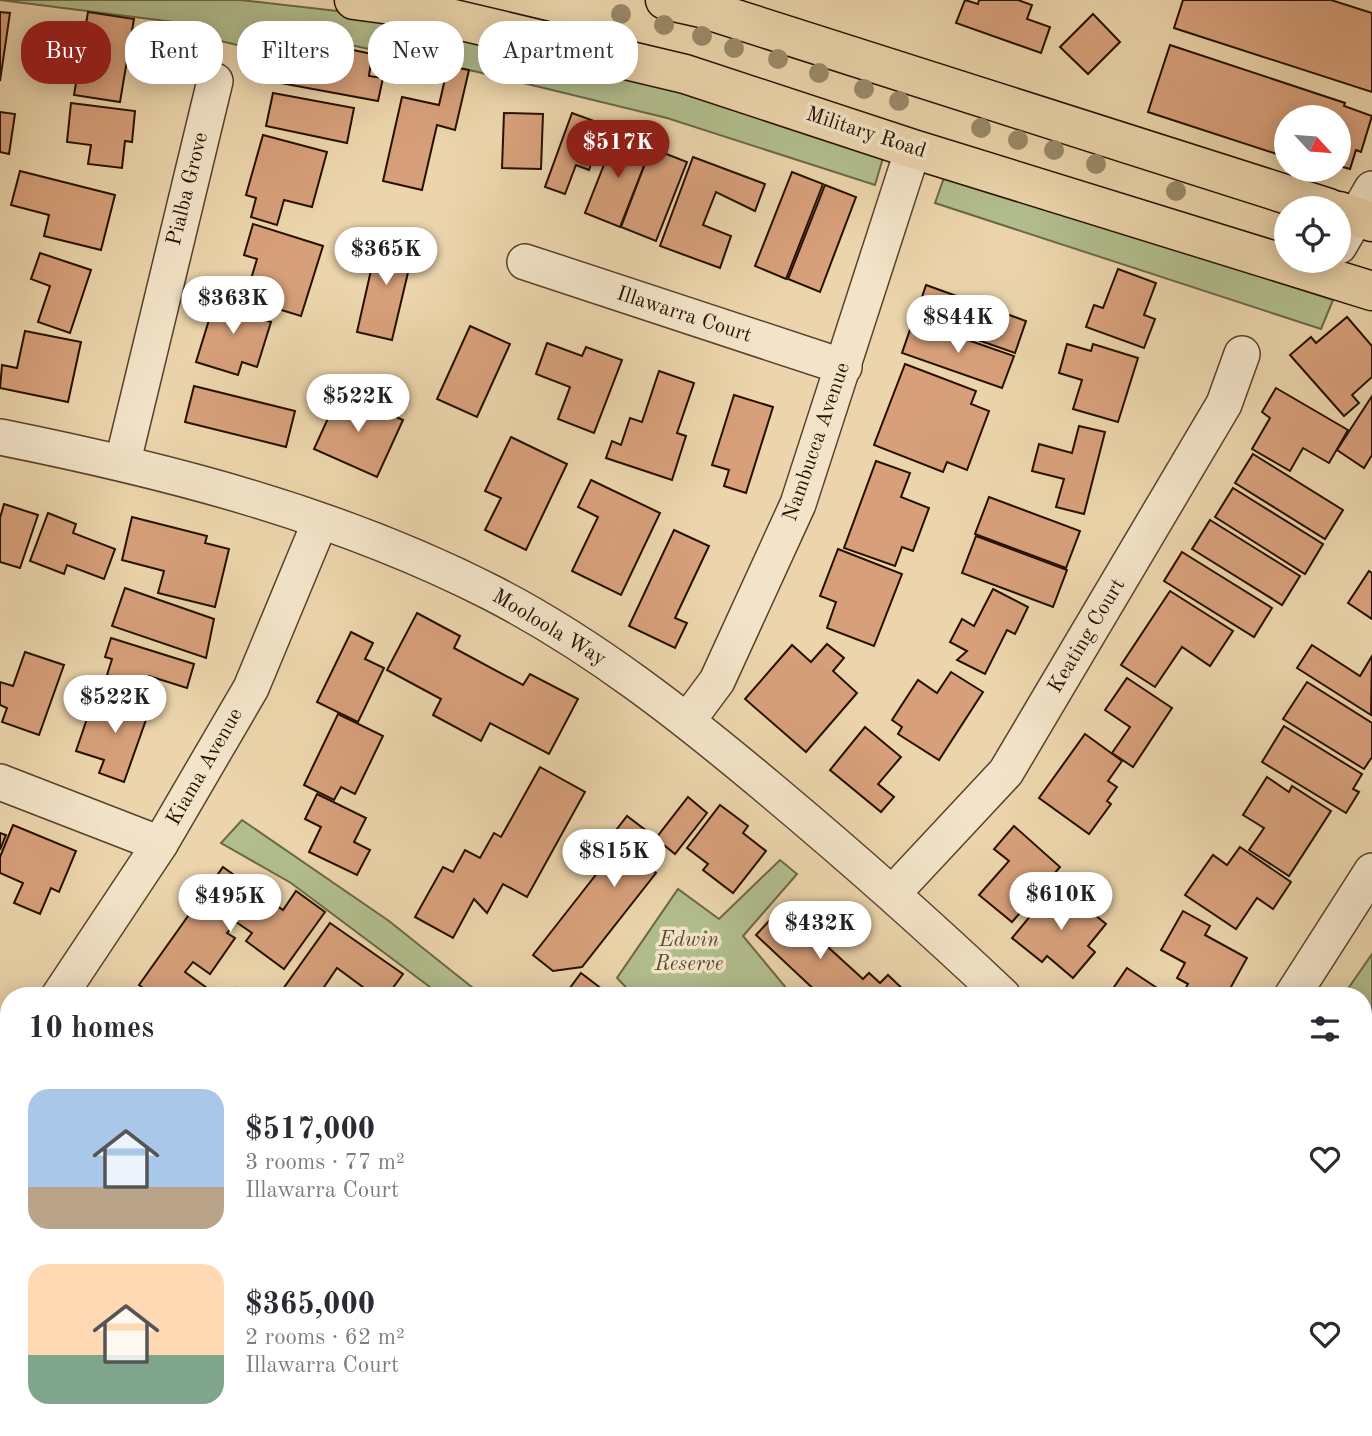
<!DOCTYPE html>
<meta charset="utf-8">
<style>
body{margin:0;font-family:"Old Standard TT",serif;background:#f2f2f3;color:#2b2b33;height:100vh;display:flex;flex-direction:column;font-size:26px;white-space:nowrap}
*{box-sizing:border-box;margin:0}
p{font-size:23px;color:#7c7c81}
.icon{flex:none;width:38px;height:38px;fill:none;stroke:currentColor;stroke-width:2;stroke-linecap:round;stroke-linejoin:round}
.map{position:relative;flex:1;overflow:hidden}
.sheet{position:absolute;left:0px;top:987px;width:1372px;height:450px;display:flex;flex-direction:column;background:#fff;border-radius:28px 28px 0 0;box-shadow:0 4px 18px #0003}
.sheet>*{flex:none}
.hud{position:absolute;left:21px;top:21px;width:700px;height:63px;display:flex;gap:14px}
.needle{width:46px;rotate:116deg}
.buttons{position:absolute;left:1274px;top:105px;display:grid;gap:14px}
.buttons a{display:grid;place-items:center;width:77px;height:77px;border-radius:50%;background:#fff;box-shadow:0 4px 18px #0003;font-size:35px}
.price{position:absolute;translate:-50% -60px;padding:0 16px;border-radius:24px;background:#fff;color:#222;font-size:23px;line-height:46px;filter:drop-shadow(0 2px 4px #0008)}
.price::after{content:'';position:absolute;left:50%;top:42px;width:21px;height:16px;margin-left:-10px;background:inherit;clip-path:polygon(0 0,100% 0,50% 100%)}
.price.active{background:#8f2418;color:#fff}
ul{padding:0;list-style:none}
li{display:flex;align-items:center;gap:21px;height:175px;padding:0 28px}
li span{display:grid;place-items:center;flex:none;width:196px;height:140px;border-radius:21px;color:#555}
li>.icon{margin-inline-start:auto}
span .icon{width:84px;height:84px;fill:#fffc;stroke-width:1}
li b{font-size:30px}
h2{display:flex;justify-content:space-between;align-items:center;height:84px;padding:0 28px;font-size:30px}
.tag{padding:0 24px;border-radius:28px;background:#fff;box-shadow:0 4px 18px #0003;font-size:24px;line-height:63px}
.tag.active{background:#8f2418;color:#fff}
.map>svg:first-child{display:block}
.green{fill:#b2be8e;stroke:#6c6747;stroke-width:2}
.building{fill:#d7a07b;stroke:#261000;stroke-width:2}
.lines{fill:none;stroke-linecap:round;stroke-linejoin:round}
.minor-casing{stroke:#58412b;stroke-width:38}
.major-casing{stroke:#261000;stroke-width:41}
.minor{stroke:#f3e4c9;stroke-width:35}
.major{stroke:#ecd5ac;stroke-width:38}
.tree{fill:#9a8a69}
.labels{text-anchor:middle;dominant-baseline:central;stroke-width:7;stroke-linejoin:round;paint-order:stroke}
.street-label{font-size:21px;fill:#261000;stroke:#f3e4c9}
.park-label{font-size:21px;font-style:italic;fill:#574d32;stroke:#f3e4c9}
</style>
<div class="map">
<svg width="1372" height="1436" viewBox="0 0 1372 1436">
<rect width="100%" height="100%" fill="#ecd5ac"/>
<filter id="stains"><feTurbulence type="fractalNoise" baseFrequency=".00286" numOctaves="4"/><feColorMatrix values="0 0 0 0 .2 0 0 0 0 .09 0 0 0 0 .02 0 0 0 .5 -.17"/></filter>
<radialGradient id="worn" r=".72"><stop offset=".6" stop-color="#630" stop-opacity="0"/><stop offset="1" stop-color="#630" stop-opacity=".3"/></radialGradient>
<g class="green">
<path d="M0 0H240L434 22 885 151 875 185 667 118 478 72 270 28 237 45 196 35 174 22Z"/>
<path d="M946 172 1333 300 1321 329 935 203Z"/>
<path d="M242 820 389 921 483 996H442L291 883 221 843Z"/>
<path d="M780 860 797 874 743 936 787 989 781 996H634L617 978 678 889 719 919Z"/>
<path d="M1372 954V1038L1363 1034V996H1343Z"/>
</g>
<g class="building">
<path d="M965 0 978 4 979 0H1018L1032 5 1027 19 1050 27 1041 53 956 23Z"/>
<path d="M1183 0H1331L1372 13V92L1174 28Z"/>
<path d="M0 12 10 13 0 81Z"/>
<path d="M88 12 134 19 120 102 74 95Z"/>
<path d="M1093 14 1120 42 1088 74 1060 47Z"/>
<path d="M288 36 372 54 369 76 383 78 378 101 275 82 280 55 284 56Z"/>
<path d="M1170 45 1345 103 1344 106 1372 116 1361 152 1356 150 1350 169 1339 166V117H1286V157L1148 112Z"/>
<path d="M448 66 469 70 455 130 437 125 422 190 383 181 402 97 439 105Z"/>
<path d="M273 93 354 108 347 143 266 126Z"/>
<path d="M71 103 135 111 132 142 125 141 122 168 88 164 91 145 67 142Z"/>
<path d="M0 112 15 114 9 154 0 152Z"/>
<path d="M504 113 543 114 541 169 502 168Z"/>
<path d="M572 113 605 125 589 170 576 165 565 194 545 187Z"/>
<path d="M616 134 651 148 620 227 585 213Z"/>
<path d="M263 135 327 152 312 207 284 200 277 225 251 217 256 198 246 195Z"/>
<path d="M651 148 687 162 656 241 621 227Z"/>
<path d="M693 157 765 184 755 211 716 192 703 225 731 236 720 268 660 246Z"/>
<path d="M20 171 115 195 101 250 44 236 49 215 11 205Z"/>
<path d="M792 172 823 184 786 279 755 266Z"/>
<path d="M825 185 856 197 820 292 788 279Z"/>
<path d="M253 224 323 246 301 316 245 299 257 259 244 255Z"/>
<path d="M379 235 415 243 392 340 357 332Z"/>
<path d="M40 253 91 270 70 333 38 322 50 286 31 279Z"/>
<path d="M1118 269 1156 283 1144 315 1155 319 1144 348 1086 327 1094 305 1103 308Z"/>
<path d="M926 285 1026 321 1015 353 915 318Z"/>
<path d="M217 294 260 307 257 318 271 322 257 367 242 362 238 375 196 362Z"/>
<path d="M1347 317 1372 346V377L1352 395 1359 403 1344 416 1290 355 1311 337 1316 343Z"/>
<path d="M913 321 1014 356 1002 388 902 353Z"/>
<path d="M470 326 510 344 477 417 437 399Z"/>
<path d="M25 331 81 342 68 402 0 388 2 365 17 368Z"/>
<path d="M547 343 582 356 586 347 622 360 594 433 558 419 570 387 536 374Z"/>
<path d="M1067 344 1091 351 1093 344 1138 358 1118 422 1073 409 1082 380 1059 373Z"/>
<path d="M905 364 976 391 971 404 989 411 967 470 947 462 943 472 874 445Z"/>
<path d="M659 371 694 383 677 433 686 436 672 480 606 458 612 441 621 445 630 418 642 422Z"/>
<path d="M194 386 295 411 286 447 185 422Z"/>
<path d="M1276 388 1348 430 1329 463 1303 448 1290 471 1252 449 1270 418 1262 412Z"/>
<path d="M340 392 403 420 377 477 314 449Z"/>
<path d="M734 395 773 407 746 493 724 486 729 470 712 465Z"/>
<path d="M1372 396V455L1364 468 1337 450Z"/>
<path d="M1079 426 1105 432 1084 514 1056 507 1064 479 1032 471 1039 444 1072 453Z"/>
<path d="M511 437 567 464 526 550 485 530 501 498 485 491Z"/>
<path d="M1253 454 1343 510 1325 539 1235 483Z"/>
<path d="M876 461 910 473 901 497 929 508 913 551 902 547 895 566 844 548Z"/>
<path d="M591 480 660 513 621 595 572 571 598 517 578 507Z"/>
<path d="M1233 488 1323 544 1305 574 1215 517Z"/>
<path d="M989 497 1080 531 1066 568 975 534Z"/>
<path d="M4 504 38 515 20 568 0 562V518Z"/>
<path d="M48 513 76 524 73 533 115 549 104 579 67 565 64 574 30 561Z"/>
<path d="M132 517 207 536 205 543 229 549 215 607 158 593 164 571 122 560Z"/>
<path d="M1210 520 1300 576 1282 605 1192 549Z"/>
<path d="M674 530 709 546 675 618 687 623 675 648 629 626Z"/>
<path d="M976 536 1067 570 1053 607 962 573Z"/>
<path d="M838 549 902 574 874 646 827 628 836 602 820 596Z"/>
<path d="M1182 552 1272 608 1254 637 1164 581Z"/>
<path d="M1369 571 1372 573V619L1348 603Z"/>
<path d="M125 588 214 619 206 658 112 626Z"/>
<path d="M993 589 1028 607 1015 634 1007 630 985 674 957 660 967 651 950 642 962 619 974 626Z"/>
<path d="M1170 591 1233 631 1210 666 1182 647 1155 687 1121 665Z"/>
<path d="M417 613 460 636 454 648 523 685 530 674 578 699 549 754 490 723 481 741 433 715 441 699 387 670Z"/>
<path d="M351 632 373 643 365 659 384 668 358 722 317 702Z"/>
<path d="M111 638 194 664 187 688 149 676 145 687 107 675 112 659 105 657Z"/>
<path d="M827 644 844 658 833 671 857 693 806 752 745 699 792 645 811 662Z"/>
<path d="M1312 645 1360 676 1372 656 1371 715 1297 668Z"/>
<path d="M25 652 64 665 39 735 2 722 7 708 0 705V682L13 686Z"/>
<path d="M951 672 983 692 939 760 898 734 902 727 892 720 918 680 937 693Z"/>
<path d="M1127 678 1172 708 1133 767 1112 753 1130 727 1105 710Z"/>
<path d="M1307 682 1372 723V757L1364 769 1283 719Z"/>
<path d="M128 692 153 700 124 782 99 773 104 760 76 751 92 704 120 714Z"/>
<path d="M338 714 383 736 355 794 341 787 334 800 304 785Z"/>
<path d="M1284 726 1362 774 1353 789 1359 792 1346 813 1262 762Z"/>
<path d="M865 727 901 757 878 784 894 797 881 812 830 770Z"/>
<path d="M1085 734 1122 761 1108 781 1117 787 1107 801 1111 804 1089 834 1039 798Z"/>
<path d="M540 767 585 792 527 897 503 884 487 913 474 899 453 938 415 917 443 867 453 872 465 850 480 858 494 833 501 837Z"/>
<path d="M1267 777 1289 792 1292 786 1331 811 1289 876 1249 850 1264 828 1243 815Z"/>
<path d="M317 794 366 818 354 842 370 850 357 875 309 852 321 827 305 819Z"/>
<path d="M688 797 707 813 675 854 665 846 649 867 656 873 582 967 553 971 533 955 616 849 607 842 627 816 656 838Z"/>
<path d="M720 805 748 826 743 833 766 851 733 893 703 870 708 864 687 848Z"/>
<path d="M13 825 76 851 59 892 51 888 40 914 14 903 23 883 0 873V857Z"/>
<path d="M1014 826 1060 867 1012 922 979 895 1009 861 994 849Z"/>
<path d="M0 833 6 835 0 850Z"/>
<path d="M1240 847 1291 882 1273 909 1257 898 1236 929 1185 895 1213 855 1227 865Z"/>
<path d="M223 867 283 910 296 891 325 912 284 969 246 941 252 933 236 922 227 933 235 938 210 974 193 962 185 972 218 996H154L139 985Z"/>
<path d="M1057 884 1106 924 1088 946 1095 952 1073 978 1047 956 1042 962 1012 938Z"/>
<path d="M783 906 863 979 869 973 880 983 888 975 910 996H821L756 935Z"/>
<path d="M1183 911 1210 926 1205 935 1247 958 1226 996H1181L1188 984 1177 978 1185 963 1161 950Z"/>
<path d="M330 923 403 974 387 996H375L337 968 318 996H278Z"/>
<path d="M1127 968 1169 996H1108Z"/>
<path d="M581 973 611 996H564Z"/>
<path d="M236 988 247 996H231Z"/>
<path d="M9 1153V1221L0 1212V1162Z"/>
<path d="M9 1226V1248L0 1238Z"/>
<path d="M0 1264 9 1274V1291L0 1299Z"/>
<path d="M9 1332V1384L0 1376V1341Z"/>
<path d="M0 1392 9 1393V1424L0 1423Z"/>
<path d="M44 1428 50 1436H34Z"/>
<path d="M229 1428H275L282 1436H219Z"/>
<path d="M288 1428H370L360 1436H294Z"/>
</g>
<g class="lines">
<defs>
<g id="minor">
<path d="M1339 246 1372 189"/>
<path d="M525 262 844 367"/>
<path d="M0 437C169 471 337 514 492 593 593 645 683 716 770 789 850 856 927 924 1003 996"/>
<path d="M123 461 215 81"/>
<path d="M688 720 717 681 798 504 913 149"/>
<path d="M0 782 160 844"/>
<path d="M894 892 1006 772 1224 404 1242 354"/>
<path d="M59 996 160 844 251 688 320 522"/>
<path d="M1292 996 1372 871"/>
<path d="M0 1068 9 1057"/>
<path d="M535 1428 541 1436"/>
<path d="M766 1436 781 1428"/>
</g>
<g id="major">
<path d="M354 0 399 6 685 74 913 149 1372 291"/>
<path d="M665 0 701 8 1329 208"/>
<path d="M1339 211 1372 222"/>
</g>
</defs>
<use href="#minor" class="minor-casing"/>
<use href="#major" class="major-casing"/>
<use href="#minor" class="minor"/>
<use href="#major" class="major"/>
</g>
<g class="tree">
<circle cx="621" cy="14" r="10"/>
<circle cx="664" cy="25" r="10"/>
<circle cx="702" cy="36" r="10"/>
<circle cx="734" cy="48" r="10"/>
<circle cx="778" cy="59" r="10"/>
<circle cx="819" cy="73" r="10"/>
<circle cx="864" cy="89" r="10"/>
<circle cx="899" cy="101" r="10"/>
<circle cx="981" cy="128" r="10"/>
<circle cx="1018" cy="140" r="10"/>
<circle cx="1054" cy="150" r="10"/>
<circle cx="1096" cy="164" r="10"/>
<circle cx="1176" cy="191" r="10"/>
</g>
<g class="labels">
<g class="street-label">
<text transform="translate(866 133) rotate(18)">Military Road</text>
<text transform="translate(188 189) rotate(-76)">Pialba Grove</text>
<text transform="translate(684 315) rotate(18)">Illawarra Court</text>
<text transform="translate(817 442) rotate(-71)">Nambucca Avenue</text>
<text transform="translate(549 628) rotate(31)">Mooloola Way</text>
<text transform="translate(1087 636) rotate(-59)">Keating Court</text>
<text transform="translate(205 767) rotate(-60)">Kiama Avenue</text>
</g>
<g class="park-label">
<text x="689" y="940">Edwin<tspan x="689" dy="24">Reserve</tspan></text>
</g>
</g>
<rect width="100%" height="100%" filter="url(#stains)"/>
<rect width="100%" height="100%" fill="url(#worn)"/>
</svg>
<div class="buttons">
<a><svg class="needle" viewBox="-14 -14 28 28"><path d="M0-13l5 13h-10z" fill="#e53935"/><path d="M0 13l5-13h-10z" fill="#7c7c81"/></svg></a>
<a><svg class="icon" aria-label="locate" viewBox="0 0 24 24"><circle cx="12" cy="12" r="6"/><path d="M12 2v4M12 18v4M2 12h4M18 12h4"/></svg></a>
</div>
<b class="price active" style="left:618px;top:180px">$517K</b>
<b class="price" style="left:386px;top:287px">$365K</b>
<b class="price" style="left:233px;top:336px">$363K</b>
<b class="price" style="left:958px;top:355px">$844K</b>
<b class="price" style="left:358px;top:434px">$522K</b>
<b class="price" style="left:115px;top:735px">$522K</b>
<b class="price" style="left:614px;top:889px">$815K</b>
<b class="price" style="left:1061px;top:932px">$610K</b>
<b class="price" style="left:230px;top:934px">$495K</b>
<b class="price" style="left:820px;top:961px">$432K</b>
<div class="hud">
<a class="tag active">Buy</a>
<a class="tag">Rent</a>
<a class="tag">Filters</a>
<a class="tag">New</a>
<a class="tag">Apartment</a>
</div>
<section class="sheet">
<h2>10 homes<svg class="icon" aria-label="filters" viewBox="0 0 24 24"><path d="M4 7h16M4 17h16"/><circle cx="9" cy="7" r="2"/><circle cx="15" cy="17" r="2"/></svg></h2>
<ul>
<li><span style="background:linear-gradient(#a9c7e8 70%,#b9a48a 0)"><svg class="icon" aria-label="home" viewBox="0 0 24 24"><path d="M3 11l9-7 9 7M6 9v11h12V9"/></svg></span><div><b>$517,000</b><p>3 rooms · 77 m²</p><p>Illawarra Court</p></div><svg class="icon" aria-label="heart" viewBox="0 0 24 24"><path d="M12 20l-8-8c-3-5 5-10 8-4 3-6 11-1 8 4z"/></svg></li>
<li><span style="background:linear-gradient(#ffd9b3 65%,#7fa58c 0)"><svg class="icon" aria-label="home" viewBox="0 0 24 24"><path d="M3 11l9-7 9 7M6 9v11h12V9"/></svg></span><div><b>$365,000</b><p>2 rooms · 62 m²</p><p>Illawarra Court</p></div><svg class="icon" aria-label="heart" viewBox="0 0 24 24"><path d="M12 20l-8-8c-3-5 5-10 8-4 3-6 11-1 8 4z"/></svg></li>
</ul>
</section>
</div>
